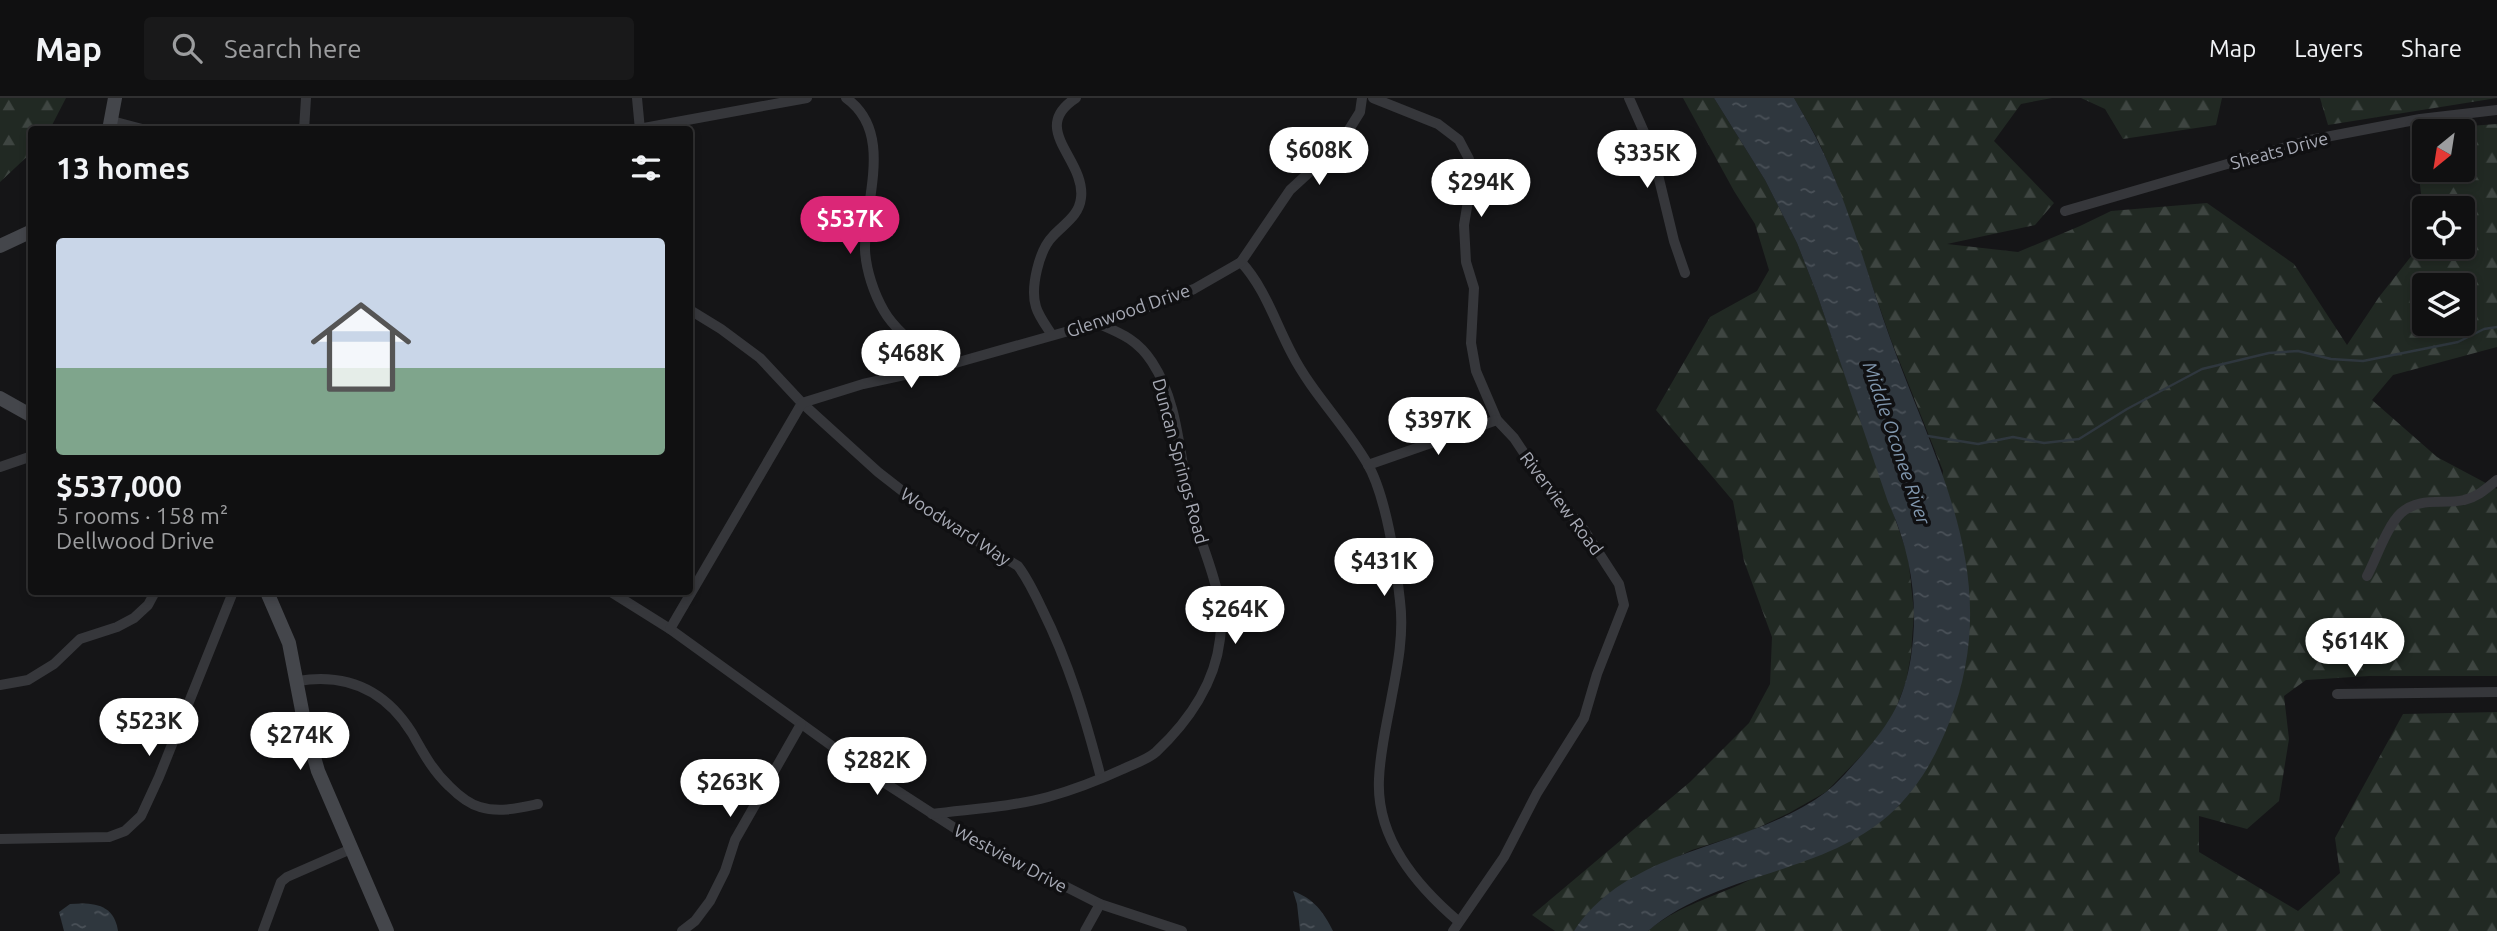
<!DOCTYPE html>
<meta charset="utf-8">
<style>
body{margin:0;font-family:Ubuntu,sans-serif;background:#19191a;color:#f1f3f6;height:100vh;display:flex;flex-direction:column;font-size:26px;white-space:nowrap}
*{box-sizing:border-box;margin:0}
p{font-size:23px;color:#9c9d9f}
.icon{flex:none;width:38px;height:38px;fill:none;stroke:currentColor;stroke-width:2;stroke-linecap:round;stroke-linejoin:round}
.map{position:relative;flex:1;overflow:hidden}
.side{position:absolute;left:28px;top:28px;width:665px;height:469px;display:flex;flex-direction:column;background:#101011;border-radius:7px;box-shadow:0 4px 10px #0003,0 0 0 2px #303031}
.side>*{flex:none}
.needle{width:46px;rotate:210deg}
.fabs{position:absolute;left:2412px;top:21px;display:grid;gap:14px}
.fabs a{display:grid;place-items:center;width:63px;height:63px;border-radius:7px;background:#101011;box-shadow:0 4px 10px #0003,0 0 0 2px #303031;font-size:35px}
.price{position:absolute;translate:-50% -60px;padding:0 16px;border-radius:24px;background:#fff;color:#222;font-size:23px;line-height:46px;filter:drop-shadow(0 2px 4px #0008)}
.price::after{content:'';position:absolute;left:50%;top:42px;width:21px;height:16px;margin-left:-10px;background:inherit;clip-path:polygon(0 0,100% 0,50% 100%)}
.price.active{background:#db2777;color:#fff}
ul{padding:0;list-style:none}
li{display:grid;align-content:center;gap:14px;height:371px;padding:0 28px}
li+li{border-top:2px solid #303031}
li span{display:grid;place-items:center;height:217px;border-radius:7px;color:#555}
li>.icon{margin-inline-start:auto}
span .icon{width:126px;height:126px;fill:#fffc;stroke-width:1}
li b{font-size:30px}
h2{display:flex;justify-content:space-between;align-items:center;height:84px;padding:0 28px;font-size:30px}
header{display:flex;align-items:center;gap:42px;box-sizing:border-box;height:98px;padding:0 35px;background:#101011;border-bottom:2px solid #303031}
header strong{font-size:33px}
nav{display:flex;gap:38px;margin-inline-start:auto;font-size:24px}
.search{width:490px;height:63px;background:#19191a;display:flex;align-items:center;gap:18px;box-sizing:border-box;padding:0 24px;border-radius:7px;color:#9c9d9f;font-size:26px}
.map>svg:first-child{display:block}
.forest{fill:url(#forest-firs);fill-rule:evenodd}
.water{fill:url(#water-ripples)}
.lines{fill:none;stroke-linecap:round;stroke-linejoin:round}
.stream{stroke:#2f373e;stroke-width:2.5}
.minor{stroke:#36373b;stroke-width:10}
.secondary{stroke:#44464b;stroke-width:14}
.labels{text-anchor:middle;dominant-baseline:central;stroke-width:7;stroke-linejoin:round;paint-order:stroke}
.street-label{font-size:18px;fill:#a8abb6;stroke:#101012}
.water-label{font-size:19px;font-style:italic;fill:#8197ae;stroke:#101012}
</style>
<header>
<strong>Map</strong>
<div class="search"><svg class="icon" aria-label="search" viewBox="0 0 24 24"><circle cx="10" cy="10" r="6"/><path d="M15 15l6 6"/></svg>Search here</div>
<nav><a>Map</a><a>Layers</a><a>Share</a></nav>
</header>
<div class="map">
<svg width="2497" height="833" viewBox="0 0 2497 833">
<defs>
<pattern id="forest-firs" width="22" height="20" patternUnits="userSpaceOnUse" patternTransform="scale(1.75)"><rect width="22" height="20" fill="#212923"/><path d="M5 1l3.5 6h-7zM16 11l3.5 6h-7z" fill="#3e4541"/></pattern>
<pattern id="water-ripples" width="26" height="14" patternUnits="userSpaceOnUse" patternTransform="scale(1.75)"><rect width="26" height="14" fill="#2f373e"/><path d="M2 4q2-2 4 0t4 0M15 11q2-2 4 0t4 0" fill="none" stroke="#4a5158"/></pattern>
</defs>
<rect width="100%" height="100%" fill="#151517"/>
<g class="forest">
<path d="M0 0H66L50 31 32 32 31 55 0 84Z"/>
<path d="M1683 0H1714L1765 82 1797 145 1817 196 1908 458 1914 514 1911 556 1906 584 1891 623 1863 656 1826 694 1789 715 1751 733 1692 752 1641 776 1617 791 1595 809 1574 833H1555L1532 817 1690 684 1749 625 1770 586 1772 539 1744 463 1733 403 1656 312 1710 219 1757 193 1769 172 1755 126 1734 93Z"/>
<path d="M1794 0H2052L2021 6 1994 43 2054 105 2035 127 1947 146 2018 154 2080 128 2111 113 2207 105 2294 166 2347 247 2379 199 2424 142V149H2462V110H2424V123L2414 32 2497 26V249L2393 277 2372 302 2437 359 2497 391V578H2369L2306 582 2284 598 2289 641 2279 703 2247 731 2199 718V754L2298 813 2340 775 2335 740 2403 616 2497 614V833H1648C1675 810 1707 801 1739 787 1793 762 1845 734 1899 708L1943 373 1891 242 1835 81 1818 42ZM2424 33H2462V72H2424ZM2424 187H2462V226H2424Z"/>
<path d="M2081 0H2222L2216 27 2123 41 2105 11Z"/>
<path d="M2320 0H2497L2328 27Z"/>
</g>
<g class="water">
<path d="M1714 0H1794C1804 18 1815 36 1824 56 1851 114 1868 179 1890 240 1937 370 2005 482 1949 625 1935 660 1918 691 1889 717 1821 777 1717 774 1648 833H1574C1631 747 1749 752 1826 694 1839 684 1851 669 1863 656 1891 624 1904 602 1911 559 1919 505 1911 453 1888 404L1817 196 1797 145 1765 82Z"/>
<path d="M1293 793C1314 801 1323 813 1333 833H1300L1297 806Z"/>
<path d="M70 806C94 804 114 806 118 833H64L59 814Z"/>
</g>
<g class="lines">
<path class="stream" d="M1928 338 1978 346 2013 339 2044 345 2079 341 2127 311 2202 271 2269 255 2298 253 2331 261 2363 263 2458 244 2484 231 2497 229"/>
<g class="minor">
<path d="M637 0 640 32"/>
<path d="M846 0C895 35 864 102 865 152 866 172 874 196 884 213 896 234 923 253 941 269"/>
<path d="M1373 0 1438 26 1459 42 1469 61V97L1464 127 1466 164 1474 190 1471 245 1476 273 1497 322 1514 340 1538 376 1584 432 1619 486 1624 507 1597 576 1584 620 1537 695 1504 759 1453 833"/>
<path d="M1629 0 1652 52 1674 143 1685 175"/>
<path d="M112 23 146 32"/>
<path d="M304 32 306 0"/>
<path d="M633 32 807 0"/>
<path d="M2065 113 2310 42 2420 21 2497 12"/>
<path d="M1241 164C1265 190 1275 224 1292 256 1312 295 1345 327 1367 365 1386 397 1396 465 1400 503 1404 535 1398 566 1392 597 1387 625 1380 653 1379 681 1376 740 1416 787 1458 823"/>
<path d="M690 212 721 231 760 260 802 305 878 374 928 413 1018 468C1028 481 1035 496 1042 511 1069 565 1086 622 1101 680"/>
<path d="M1052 237C1047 229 1039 219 1036 209 1030 190 1039 152 1053 138 1064 126 1079 118 1081 100 1086 61 1028 31 1076 0"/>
<path d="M1368 367 1497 322"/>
<path d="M0 369 32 358"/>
<path d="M2367 478C2376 461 2387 428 2401 415 2420 398 2443 407 2464 402 2478 399 2487 390 2497 382"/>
<path d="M611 494 670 531 868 674 970 740 1100 806 1182 833"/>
<path d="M670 531 802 305 863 286 941 269 1097 225 1155 207 1194 191 1241 164 1290 92 1340 46 1360 14 1362 0"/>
<path d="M298 583C347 575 385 592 412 635 423 654 432 672 449 688 457 696 469 706 480 709 499 715 519 710 538 706"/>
<path d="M0 587 28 582 54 566 80 541 117 529 134 520 148 507 155 494"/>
<path d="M2337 596 2497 594"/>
<path d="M932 716C970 711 1011 709 1048 699 1073 692 1099 682 1123 671 1133 666 1147 662 1156 654 1188 624 1215 585 1220 541 1226 497 1204 457 1193 417 1179 367 1181 308 1152 264 1137 241 1120 235 1097 225"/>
<path d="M0 741 109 739 125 733 141 718 159 679 233 494"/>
<path d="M263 833 281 784 287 779 351 751"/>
<path d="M682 833 695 823 710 803 725 773 735 742 801 626"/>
<path d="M1085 833 1100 806"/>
</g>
<g class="secondary">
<path d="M109 32 115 0"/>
<path d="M0 148 32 133"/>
<path d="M0 300 32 318"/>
<path d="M267 494 289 545 305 628 318 673 387 833"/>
</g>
</g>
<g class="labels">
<g class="street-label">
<text transform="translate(2279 52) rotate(-15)">Sheats Drive</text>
<text transform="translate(1128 212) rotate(-19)">Glenwood Drive</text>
<text transform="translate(1181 363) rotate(75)">Duncan Springs Road</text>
<text transform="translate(1562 405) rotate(53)">Riverview Road</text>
<text transform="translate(956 428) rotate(33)">Woodward Way</text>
<text transform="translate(1011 760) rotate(28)">Westview Drive</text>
</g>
<g class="water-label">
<text transform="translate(1897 345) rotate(71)">Middle Oconee River</text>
</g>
</g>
</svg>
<div class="fabs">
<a><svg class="needle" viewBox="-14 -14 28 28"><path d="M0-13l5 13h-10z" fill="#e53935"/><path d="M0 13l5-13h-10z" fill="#9c9d9f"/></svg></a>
<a><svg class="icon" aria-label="locate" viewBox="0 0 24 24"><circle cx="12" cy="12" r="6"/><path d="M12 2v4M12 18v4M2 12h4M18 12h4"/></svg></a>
<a><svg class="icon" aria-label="layers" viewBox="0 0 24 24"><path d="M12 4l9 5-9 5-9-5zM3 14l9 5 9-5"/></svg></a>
</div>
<b class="price" style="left:1319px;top:89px">$608K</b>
<b class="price" style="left:1647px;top:92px">$335K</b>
<b class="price" style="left:1481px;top:121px">$294K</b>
<b class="price active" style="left:850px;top:158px">$537K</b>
<b class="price" style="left:911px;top:292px">$468K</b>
<b class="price" style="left:1438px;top:359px">$397K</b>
<b class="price" style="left:1384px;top:500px">$431K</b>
<b class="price" style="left:1235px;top:548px">$264K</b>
<b class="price" style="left:2355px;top:580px">$614K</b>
<b class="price" style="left:149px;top:660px">$523K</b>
<b class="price" style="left:300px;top:674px">$274K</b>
<b class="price" style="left:877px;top:699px">$282K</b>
<b class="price" style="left:730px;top:721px">$263K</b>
<section class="side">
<h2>13 homes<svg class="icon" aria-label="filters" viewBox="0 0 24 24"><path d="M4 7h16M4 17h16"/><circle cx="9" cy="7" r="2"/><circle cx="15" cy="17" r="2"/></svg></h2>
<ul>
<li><span style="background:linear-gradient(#c9d6e8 60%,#7fa58c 0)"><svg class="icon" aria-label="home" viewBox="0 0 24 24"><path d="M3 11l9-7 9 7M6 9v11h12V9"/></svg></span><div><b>$537,000</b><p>5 rooms · 158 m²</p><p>Dellwood Drive</p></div></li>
</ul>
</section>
</div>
